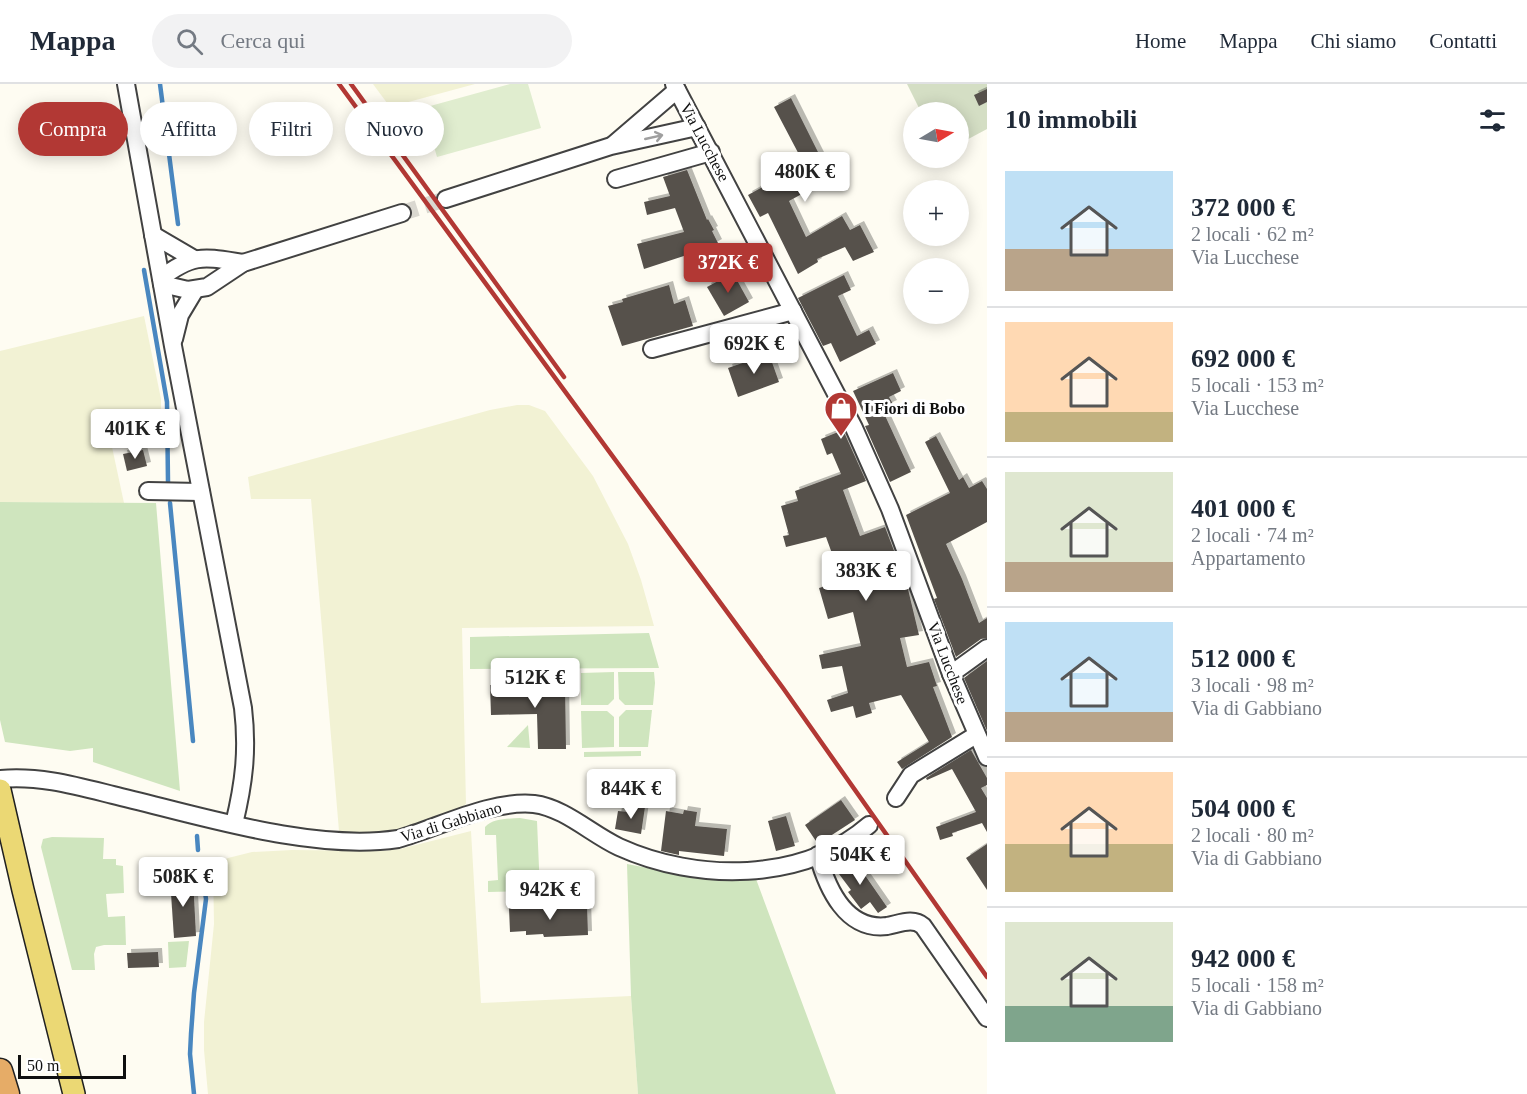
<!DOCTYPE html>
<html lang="it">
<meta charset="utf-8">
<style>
body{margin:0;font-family:"Times New Roman",serif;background:#f2f2f3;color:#1f2937;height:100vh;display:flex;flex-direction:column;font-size:22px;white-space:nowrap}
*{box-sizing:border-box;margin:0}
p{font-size:20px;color:#747a83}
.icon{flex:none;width:33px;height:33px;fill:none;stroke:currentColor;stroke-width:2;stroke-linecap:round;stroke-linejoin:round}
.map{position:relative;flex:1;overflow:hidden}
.panel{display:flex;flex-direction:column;background:#fff;width:540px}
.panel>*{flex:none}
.top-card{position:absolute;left:18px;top:18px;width:570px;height:54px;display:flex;gap:12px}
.needle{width:39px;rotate:80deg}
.fabs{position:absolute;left:903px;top:18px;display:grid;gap:12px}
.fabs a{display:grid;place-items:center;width:66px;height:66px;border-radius:50%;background:#fff;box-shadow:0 3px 15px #0003;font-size:30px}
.scale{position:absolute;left:18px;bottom:15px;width:108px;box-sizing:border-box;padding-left:6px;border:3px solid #0f0f0f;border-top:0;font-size:16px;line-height:21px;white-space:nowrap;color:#0f0f0f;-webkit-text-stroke:4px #fff;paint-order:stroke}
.price{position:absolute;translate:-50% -51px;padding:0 14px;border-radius:6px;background:#fff;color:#222;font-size:20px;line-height:39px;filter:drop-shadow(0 2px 3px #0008)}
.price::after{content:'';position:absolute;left:50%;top:36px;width:18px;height:14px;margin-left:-9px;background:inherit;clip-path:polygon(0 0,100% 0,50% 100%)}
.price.current{background:#b23834;color:#fff}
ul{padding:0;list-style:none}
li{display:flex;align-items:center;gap:18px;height:150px;padding:0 18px}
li+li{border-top:2px solid #e0e1e3}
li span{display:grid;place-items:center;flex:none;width:168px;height:120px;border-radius:0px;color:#555}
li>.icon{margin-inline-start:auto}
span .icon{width:72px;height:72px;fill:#fffc;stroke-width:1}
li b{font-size:26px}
h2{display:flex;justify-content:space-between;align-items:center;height:72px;padding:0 18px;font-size:26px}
.pill{padding:0 21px;border-radius:27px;background:#fff;box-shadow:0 3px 15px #0003;font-size:21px;line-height:54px}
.pill.current{background:#b23834;color:#fff}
header{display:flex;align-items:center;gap:36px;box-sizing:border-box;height:84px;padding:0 30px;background:#fff;border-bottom:2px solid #e0e1e3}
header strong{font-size:28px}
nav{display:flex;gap:33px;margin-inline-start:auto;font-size:21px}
.search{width:420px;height:54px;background:#f2f2f3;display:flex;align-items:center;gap:15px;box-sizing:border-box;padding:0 21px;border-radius:33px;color:#747a83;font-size:22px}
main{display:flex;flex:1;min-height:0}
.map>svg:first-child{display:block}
.farmland{fill:#f2f2d4}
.green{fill:#cfe5be}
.cemetery{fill:#d4dec4}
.pitch{fill:#e0edcf}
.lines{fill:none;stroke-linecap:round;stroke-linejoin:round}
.stream{stroke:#4987c0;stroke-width:4.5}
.building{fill:#56514c;filter:url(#shadow)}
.minor-tunnel{stroke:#dad8d0;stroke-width:16;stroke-dasharray:16 8;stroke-linecap:butt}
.minor-casing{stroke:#424242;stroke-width:20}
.major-casing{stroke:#202020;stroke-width:24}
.highway-casing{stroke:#202020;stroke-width:27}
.minor{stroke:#fff;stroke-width:16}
.major{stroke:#ebd874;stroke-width:21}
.highway{stroke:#e6ac67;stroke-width:24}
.rail{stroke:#b23834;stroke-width:4.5}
.oneway{stroke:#9f9f9f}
.labels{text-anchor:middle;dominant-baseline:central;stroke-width:6;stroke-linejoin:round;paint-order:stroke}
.street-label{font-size:16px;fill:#0f0f0f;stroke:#fff}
.poi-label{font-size:16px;font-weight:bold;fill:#0f0f0f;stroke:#fff;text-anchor:start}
</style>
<header>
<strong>Mappa</strong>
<div class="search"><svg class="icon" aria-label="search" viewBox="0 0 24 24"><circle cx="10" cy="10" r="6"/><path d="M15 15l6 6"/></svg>Cerca qui</div>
<nav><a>Home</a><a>Mappa</a><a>Chi siamo</a><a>Contatti</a></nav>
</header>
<main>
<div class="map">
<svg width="987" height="1010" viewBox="0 0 987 1010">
<defs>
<filter id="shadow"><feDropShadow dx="4" dy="-4" stdDeviation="0" flood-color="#0004"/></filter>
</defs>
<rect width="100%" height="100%" fill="#fefcf2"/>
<g class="farmland">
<path d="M373 0H475L390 23Z"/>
<path d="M144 232 161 315V350L112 363 124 419 0 418V267Z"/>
<path d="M517 321H529L545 327 593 392 628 460 641 496 654 542 462 544 466 720 454 729 397 748 365 750 339 747 311 415H251L248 393 490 326Z"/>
<path d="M471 747 481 919 631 912 638 1010H208L204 966V938L214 840 213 782 228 774 252 768 292 766 382 767 400 765Z"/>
</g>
<g class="green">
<path d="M0 418 156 419 180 707 93 678V664L70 667 5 658 0 636Z"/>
<path d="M649 549 659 584 470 585V553Z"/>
<path d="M614 588V615L608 621H581V589Z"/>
<path d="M618 588H654L655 599 653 621H625L619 615Z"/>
<path d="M626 626H652L648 663H619V633Z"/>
<path d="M581 627H607L614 633V663L582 664Z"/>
<path d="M528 641 530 664 507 663Z"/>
<path d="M641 667V672L584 673V668Z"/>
<path d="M520 734 537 737 540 807 488 808V797L498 796 496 751H485V743C493 734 508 735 520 734Z"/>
<path d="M52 753 104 754 103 775H116V781L123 782 124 809 106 810 108 833 125 832 126 861H104L96 863 94 870 95 886H72L41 763 43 755Z"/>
<path d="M627 780 706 795H756L836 1010H638L631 912Z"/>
<path d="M189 857 186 883 169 884 168 858Z"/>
</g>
<path class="cemetery" d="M907 0H987V45L959 60 958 28H921Z"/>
<path class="pitch" d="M510 0H528L541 44 437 73 423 24Z"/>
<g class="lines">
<g class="stream">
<path d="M160 0 178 140"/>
<path d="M144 186 167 318 168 398"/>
<path d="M170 419 193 657"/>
<path d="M197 752 198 766"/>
<path d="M194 1010 190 970 191 950 194 909 206 815 200 776"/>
</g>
</g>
<g class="building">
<path d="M987 5V18L979 22 974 11Z"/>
<path d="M791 14 831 94 789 117 806 153 842 132 850 146 860 141 874 168 853 177 845 163 817 175 818 178 798 190 768 129 760 133 748 111 804 80 774 23Z"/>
<path d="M687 86 707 136 708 135 714 146 712 147 718 159 694 172 693 169 644 185 637 160 684 148 675 124 647 131 644 118 670 112 663 93Z"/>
<path d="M733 189 749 218 724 232 707 203Z"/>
<path d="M844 191 851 206 838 212 857 252 869 246 876 260 840 278 831 259 823 262 798 214Z"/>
<path d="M669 201 674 220 685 216 693 242 622 262 608 222 623 218 622 215Z"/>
<path d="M768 267 779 298 738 313 728 284 757 274 756 272Z"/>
<path d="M893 289 901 307 889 313 893 320 882 325 911 388 890 398 865 342 869 341 853 307Z"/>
<path d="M843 346 866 397 843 406 860 452 885 443 907 501 919 551 900 554 907 583 929 578 937 602 933 603 952 653 902 685 897 678 929 658 901 611 869 619 872 629 856 634 853 622 831 628 827 616 848 609 842 582 822 585 819 571 861 562 853 528 828 535 819 504 842 497 826 453 786 463 783 452 789 451 781 422 798 417 795 407 841 390 832 369 827 371 821 355Z"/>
<path d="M936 352 959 396 963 393 969 404 982 397 987 405V438L946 460 962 495 979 539 987 534V554L981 555 956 573 934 515 937 514 906 431 950 409 925 358Z"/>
<path d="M143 366 147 382 127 387 123 370Z"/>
<path d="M987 577V647L964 594Z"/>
<path d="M565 600 566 665H538L537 630 491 631 490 601Z"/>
<path d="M971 666 987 694V701L981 704 987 714V748L982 739 952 749 953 752 940 756 936 743 976 728 952 685 927 696 926 694Z"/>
<path d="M841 716 855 736 818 760 805 741Z"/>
<path d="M630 721 645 723 641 750 615 745 618 727 628 728Z"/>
<path d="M684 726 697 728 695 742 727 745 724 772 679 767V771L661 767 666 727 683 730Z"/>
<path d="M786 732 795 762 776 767 768 737Z"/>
<path d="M987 760V806L966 774Z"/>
<path d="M853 774 887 823 878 829 870 818 861 825 848 808 851 806 836 786Z"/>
<path d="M193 794 196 852 174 854 170 795Z"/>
<path d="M587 821 588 851 544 853 543 850 526 851V847L510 848 509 824Z"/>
<path d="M158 868 159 883 128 884 127 869Z"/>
</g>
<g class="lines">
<path class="minor-tunnel" d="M402 129 446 115"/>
<defs>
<g id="minor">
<path d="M126 0 173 262 243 624C248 666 244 699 234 740"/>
<path d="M674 0 854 344 890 425 951 590 987 673"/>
<path d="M614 60 677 6"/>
<path d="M616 95 711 68"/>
<path d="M446 115 611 62 697 43"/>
<path d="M153 151 194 175"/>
<path d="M161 194C194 169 204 173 243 179"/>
<path d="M162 200 188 206 207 203 243 179 402 129"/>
<path d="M174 255 180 231 195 206"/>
<path d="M652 265 793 227"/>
<path d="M148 407 201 408"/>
<path d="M951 590 987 564"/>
<path d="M0 695C38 691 77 702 113 711 198 731 312 768 398 755 440 743 490 716 534 720 565 724 591 750 619 763 696 798 802 799 869 741"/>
<path d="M896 714 911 691 976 651"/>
<path d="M818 771C827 804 846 847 887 842 899 840 913 833 923 842L987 934"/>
</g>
<path id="major" d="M0 706 23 806 74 1010"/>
<path id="highway" d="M0 987 7 1010"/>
</defs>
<use href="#minor" class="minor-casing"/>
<use href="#major" class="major-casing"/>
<use href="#highway" class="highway-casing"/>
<use href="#minor" class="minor"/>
<use href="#major" class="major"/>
<use href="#highway" class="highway"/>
<g class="rail">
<path d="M339 0 783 604 987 893"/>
<path d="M351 0 564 293"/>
</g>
</g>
<defs><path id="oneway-shaft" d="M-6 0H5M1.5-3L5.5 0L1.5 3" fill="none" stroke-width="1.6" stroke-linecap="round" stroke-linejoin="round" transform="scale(1.5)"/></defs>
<use class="oneway" href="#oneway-shaft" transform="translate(654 53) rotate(-13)"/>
<defs>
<symbol id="shop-pin" viewBox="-11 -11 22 30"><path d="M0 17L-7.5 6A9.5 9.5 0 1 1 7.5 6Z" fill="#b23834" stroke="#fff"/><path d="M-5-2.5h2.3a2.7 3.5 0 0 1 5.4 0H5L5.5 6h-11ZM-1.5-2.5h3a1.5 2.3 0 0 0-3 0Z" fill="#fff"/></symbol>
</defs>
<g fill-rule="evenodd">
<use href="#shop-pin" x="822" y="305" width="38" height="52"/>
</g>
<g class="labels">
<g class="street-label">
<text transform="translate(705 58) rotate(62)">Via Lucchese</text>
<text transform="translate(948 579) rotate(69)">Via Lucchese</text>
<text transform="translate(451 738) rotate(-17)">Via di Gabbiano</text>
</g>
<g class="poi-label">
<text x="864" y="324">I Fiori di Bobo</text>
</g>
</g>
</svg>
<div class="fabs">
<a><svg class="needle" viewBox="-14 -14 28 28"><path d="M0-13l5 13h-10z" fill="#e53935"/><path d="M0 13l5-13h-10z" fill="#747a83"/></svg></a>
<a>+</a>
<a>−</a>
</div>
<div class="scale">50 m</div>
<b class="price" style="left:805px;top:119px">480K €</b>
<b class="price current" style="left:728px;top:210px">372K €</b>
<b class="price" style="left:754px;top:291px">692K €</b>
<b class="price" style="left:135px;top:376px">401K €</b>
<b class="price" style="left:866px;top:518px">383K €</b>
<b class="price" style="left:535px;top:625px">512K €</b>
<b class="price" style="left:631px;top:736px">844K €</b>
<b class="price" style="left:860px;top:802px">504K €</b>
<b class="price" style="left:183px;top:824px">508K €</b>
<b class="price" style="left:550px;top:837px">942K €</b>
<div class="top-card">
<a class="pill current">Compra</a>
<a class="pill">Affitta</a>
<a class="pill">Filtri</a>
<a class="pill">Nuovo</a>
</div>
</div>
<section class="panel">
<h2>10 immobili<svg class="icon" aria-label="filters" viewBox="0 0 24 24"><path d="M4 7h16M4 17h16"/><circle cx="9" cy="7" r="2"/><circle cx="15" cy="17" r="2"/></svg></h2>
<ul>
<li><span style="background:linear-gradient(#bfe0f5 65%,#b9a48a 0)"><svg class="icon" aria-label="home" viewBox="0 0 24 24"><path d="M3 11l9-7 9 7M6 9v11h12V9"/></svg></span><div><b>372 000 €</b><p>2 locali · 62 m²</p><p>Via Lucchese</p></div></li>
<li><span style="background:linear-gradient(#ffd9b3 75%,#c2b280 0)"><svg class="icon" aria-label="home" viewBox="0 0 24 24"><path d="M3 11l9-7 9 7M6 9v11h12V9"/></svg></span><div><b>692 000 €</b><p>5 locali · 153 m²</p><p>Via Lucchese</p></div></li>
<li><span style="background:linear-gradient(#dfe7d0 75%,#b9a48a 0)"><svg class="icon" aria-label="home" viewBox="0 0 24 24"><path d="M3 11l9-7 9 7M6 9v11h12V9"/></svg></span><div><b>401 000 €</b><p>2 locali · 74 m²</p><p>Appartamento</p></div></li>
<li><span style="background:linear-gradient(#bfe0f5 75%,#b9a48a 0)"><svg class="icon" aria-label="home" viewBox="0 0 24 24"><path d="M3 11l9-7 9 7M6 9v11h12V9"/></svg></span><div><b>512 000 €</b><p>3 locali · 98 m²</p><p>Via di Gabbiano</p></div></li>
<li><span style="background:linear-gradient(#ffd9b3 60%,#c2b280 0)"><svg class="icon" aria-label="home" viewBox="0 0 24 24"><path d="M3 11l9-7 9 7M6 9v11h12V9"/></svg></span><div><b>504 000 €</b><p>2 locali · 80 m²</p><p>Via di Gabbiano</p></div></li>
<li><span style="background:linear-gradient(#dfe7d0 70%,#7fa58c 0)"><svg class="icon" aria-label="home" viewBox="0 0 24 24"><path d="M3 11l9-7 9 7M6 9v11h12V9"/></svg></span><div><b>942 000 €</b><p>5 locali · 158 m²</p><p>Via di Gabbiano</p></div></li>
</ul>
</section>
</main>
